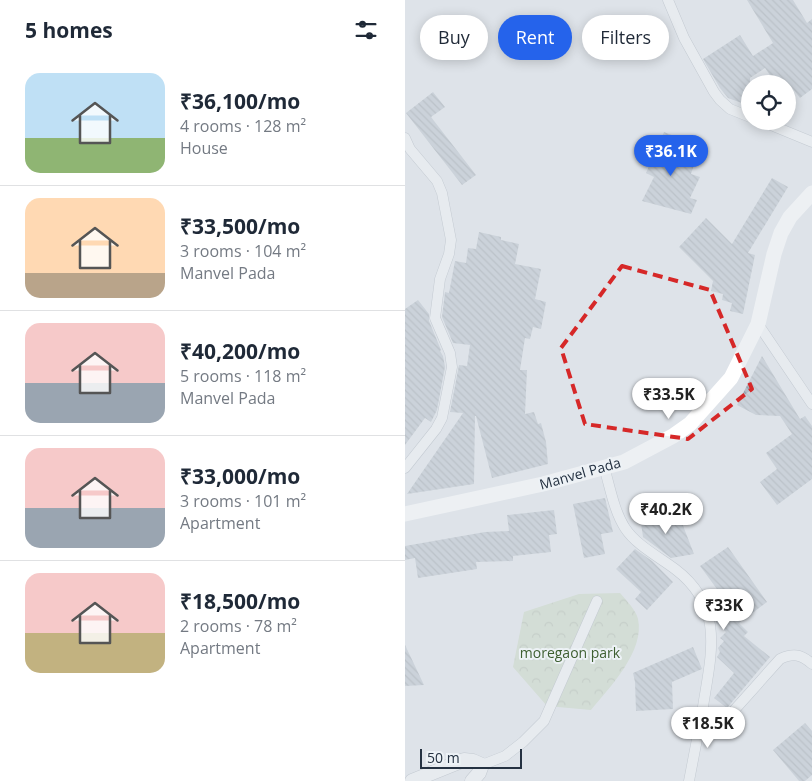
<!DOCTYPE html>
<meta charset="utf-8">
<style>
body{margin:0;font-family:"Open Sans",sans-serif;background:#f2f2f3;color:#1f2937;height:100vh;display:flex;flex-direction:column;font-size:19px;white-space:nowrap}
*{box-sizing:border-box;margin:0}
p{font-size:16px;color:#747a83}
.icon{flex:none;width:28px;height:28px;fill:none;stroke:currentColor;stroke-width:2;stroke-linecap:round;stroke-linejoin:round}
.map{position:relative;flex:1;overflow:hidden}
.drawer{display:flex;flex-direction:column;background:#fff;width:405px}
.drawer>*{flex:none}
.banner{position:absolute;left:15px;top:15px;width:316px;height:45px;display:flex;gap:10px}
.tools{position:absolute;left:336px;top:75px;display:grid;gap:10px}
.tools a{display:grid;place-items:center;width:55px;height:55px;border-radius:50%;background:#fff;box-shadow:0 2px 12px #0003;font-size:25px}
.scale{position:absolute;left:15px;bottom:12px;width:102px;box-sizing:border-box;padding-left:5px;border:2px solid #253242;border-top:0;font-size:14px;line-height:18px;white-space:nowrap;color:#253242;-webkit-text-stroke:4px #edf2f6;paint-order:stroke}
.price{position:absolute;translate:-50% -42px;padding:0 11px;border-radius:18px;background:#fff;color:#222;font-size:16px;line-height:32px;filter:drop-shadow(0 1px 2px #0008)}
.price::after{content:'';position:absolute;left:50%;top:30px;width:15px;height:11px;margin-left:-8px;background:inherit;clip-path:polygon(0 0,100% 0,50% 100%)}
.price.selected{background:#2563eb;color:#fff}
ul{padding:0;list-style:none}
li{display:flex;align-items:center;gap:15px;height:125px;padding:0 25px}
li+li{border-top:1px solid #e0e1e3}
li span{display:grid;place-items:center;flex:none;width:140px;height:100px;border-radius:15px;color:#555}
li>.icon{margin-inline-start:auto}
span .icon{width:60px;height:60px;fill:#fffc;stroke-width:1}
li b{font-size:21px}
h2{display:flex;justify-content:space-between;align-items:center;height:60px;padding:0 25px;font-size:21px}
.chip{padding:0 18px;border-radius:22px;background:#fff;box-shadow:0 2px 12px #0003;font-size:18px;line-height:45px}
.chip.selected{background:#2563eb;color:#fff}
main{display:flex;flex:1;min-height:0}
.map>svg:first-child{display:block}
.forest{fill:url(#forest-crowns)}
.building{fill:url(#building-back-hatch)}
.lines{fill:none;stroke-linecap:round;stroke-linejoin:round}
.minor-casing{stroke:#a3aab4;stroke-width:11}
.tertiary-casing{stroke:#a3aab4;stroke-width:15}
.minor{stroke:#f1f4f7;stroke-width:10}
.tertiary{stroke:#f1f4f7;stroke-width:14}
.secondary{stroke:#fff;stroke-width:15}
.marked{fill:none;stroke:#d62828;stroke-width:4;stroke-dasharray:10 6;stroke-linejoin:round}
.labels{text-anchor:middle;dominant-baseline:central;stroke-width:4;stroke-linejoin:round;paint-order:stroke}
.street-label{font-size:14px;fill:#253242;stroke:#edf2f6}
.park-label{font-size:14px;fill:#3e5f31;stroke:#edf2f6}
</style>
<main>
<section class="drawer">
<h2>5 homes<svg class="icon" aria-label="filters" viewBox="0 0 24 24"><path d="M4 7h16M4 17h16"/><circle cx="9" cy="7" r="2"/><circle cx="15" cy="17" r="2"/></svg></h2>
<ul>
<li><span style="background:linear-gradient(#bfe0f5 65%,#8fb573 0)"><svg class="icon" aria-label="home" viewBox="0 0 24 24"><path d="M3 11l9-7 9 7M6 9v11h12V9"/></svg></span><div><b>₹36,100/mo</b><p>4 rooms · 128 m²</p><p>House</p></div></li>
<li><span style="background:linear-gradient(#ffd9b3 75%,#b9a48a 0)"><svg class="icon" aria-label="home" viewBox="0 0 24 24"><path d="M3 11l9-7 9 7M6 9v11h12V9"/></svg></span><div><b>₹33,500/mo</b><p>3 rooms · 104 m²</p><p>Manvel Pada</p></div></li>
<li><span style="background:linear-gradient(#f6c9c9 60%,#9aa5b1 0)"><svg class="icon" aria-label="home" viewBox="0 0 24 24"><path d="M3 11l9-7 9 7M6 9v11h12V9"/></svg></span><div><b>₹40,200/mo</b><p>5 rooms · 118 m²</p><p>Manvel Pada</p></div></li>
<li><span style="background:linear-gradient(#f6c9c9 60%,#9aa5b1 0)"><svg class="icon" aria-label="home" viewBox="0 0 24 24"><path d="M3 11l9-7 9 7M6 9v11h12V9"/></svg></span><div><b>₹33,000/mo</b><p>3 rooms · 101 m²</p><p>Apartment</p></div></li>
<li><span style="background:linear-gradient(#f6c9c9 60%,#c2b280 0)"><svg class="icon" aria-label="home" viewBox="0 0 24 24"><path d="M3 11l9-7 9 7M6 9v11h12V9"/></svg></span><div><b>₹18,500/mo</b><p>2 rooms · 78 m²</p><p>Apartment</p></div></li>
</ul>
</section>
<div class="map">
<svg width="407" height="781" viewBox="0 0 407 781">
<defs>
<pattern id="forest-crowns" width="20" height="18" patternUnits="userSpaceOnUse" patternTransform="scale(1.25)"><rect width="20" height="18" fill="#c5d4be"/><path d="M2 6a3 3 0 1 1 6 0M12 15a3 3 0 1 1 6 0" fill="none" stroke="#a9b6a4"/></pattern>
<pattern id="building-back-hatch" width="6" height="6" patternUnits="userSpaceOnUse" patternTransform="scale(1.25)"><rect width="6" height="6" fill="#b4bdc7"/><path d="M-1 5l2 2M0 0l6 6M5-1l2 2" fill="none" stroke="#929aa3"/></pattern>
</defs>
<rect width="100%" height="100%" fill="#dee3e9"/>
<path class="forest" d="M215 593C221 600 231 610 233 619 240 651 205 687 186 710L142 706 108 667 119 612 174 594Z"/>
<g class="building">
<path d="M342 0H388L402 23 407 19V89L395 98 384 84H371L360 68 345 78V106L323 98 315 88 298 59 335 35 348 56 368 43Z"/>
<path d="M28 92 40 107 26 117 71 175 57 185 1 113Z"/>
<path d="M259 132 277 139 273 154 284 158 282 162 289 165 286 174 295 177 285 198 292 200 286 214 237 201 249 177 241 173Z"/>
<path d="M367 178 383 187 343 253 350 255 338 314 325 311 327 303 317 300 318 294 306 291 308 281 274 247 301 218 327 244Z"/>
<path d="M74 232 96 237V240L114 244 110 264 136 269 130 299 141 302 136 329 128 327 125 339 120 338 115 370H122L120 414 129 412 133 424 136 423 141 442 143 464 87 478 71 416H70L69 484 2 494 58 413 45 412 54 365 62 366 65 345 48 343 37 317 40 292 44 293 50 261 61 263 63 248 71 249Z"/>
<path d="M13 300 24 314V321L36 350 35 351 38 356 40 367 32 410 26 422 20 418 0 445V309Z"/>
<path d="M357 356 395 419 400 416 407 426V479L372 505 355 482 372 469 361 453 387 434 375 416 351 415 332 405Z"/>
<path d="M200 498 208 532 196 534 200 554 179 558 168 504Z"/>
<path d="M149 510 152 534 144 535 146 552 108 556V561L71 562 72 569 13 578 10 558 0 560V546L80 532 104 531 102 515Z"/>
<path d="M255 511 277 523 289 554 266 558 238 537 235 516H254Z"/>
<path d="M323 547 362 602 334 623 343 632 339 636 365 657 322 708 309 698 329 673 312 657 315 652 313 648 319 641 315 638 321 632 311 623V618L323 604 295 566Z"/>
<path d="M230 549 247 561 268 582 242 610 230 599 236 592 211 569Z"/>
<path d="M0 645 10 666 19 685 0 686Z"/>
<path d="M288 647 297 669 267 682 268 709 231 711 230 682 228 673Z"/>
<path d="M400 723 407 731V775L400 781H394L368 750Z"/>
</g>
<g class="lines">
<defs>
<g id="minor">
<path d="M263 0 279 38 309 92 315 100 325 109 345 117"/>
<path d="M356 121 407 142"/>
<path d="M0 138 5 149 32 181 37 193 46 240 44 254 35 279 30 318 45 353 47 367 37 418 31 429 0 468"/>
<path d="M353 324 407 404"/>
<path d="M199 467C205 487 209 511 220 528 231 545 254 557 270 569 322 608 305 658 297 713L317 718 324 716 375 659C388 653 396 654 407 664"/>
<path d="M77 765 100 756 118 742 139 721 192 601"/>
<path d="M284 781 297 713"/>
</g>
<path id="tertiary" d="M7 781 59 760 68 761 77 765 74 773 67 781"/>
</defs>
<use href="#minor" class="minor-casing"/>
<use href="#tertiary" class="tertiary-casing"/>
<use href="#minor" class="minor"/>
<use href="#tertiary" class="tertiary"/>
<path class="secondary" d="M0 514 138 484 219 462 268 436 285 424 326 378 353 324 369 254 376 233 385 217 407 193"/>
</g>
<path d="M0 0H407V781H0ZM217 266 305 290 347 389 283 439 180 424 156 348Z" fill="#dee3e9" fill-opacity=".55" fill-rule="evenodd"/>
<path class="marked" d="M217 266 305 290 347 389 283 439 180 424 156 348Z"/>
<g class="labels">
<g class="street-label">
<text transform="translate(175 473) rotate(-16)">Manvel Pada</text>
</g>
<g class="park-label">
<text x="165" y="652">moregaon park</text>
</g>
</g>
</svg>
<div class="tools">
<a><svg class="icon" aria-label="locate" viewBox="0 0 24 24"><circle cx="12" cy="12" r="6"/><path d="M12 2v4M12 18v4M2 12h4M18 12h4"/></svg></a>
</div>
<div class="scale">50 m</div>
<b class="price selected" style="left:266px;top:177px">₹36.1K</b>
<b class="price" style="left:264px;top:420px">₹33.5K</b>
<b class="price" style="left:261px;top:535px">₹40.2K</b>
<b class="price" style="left:319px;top:631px">₹33K</b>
<b class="price" style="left:303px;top:749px">₹18.5K</b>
<div class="banner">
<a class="chip">Buy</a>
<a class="chip selected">Rent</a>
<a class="chip">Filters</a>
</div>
</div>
</main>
